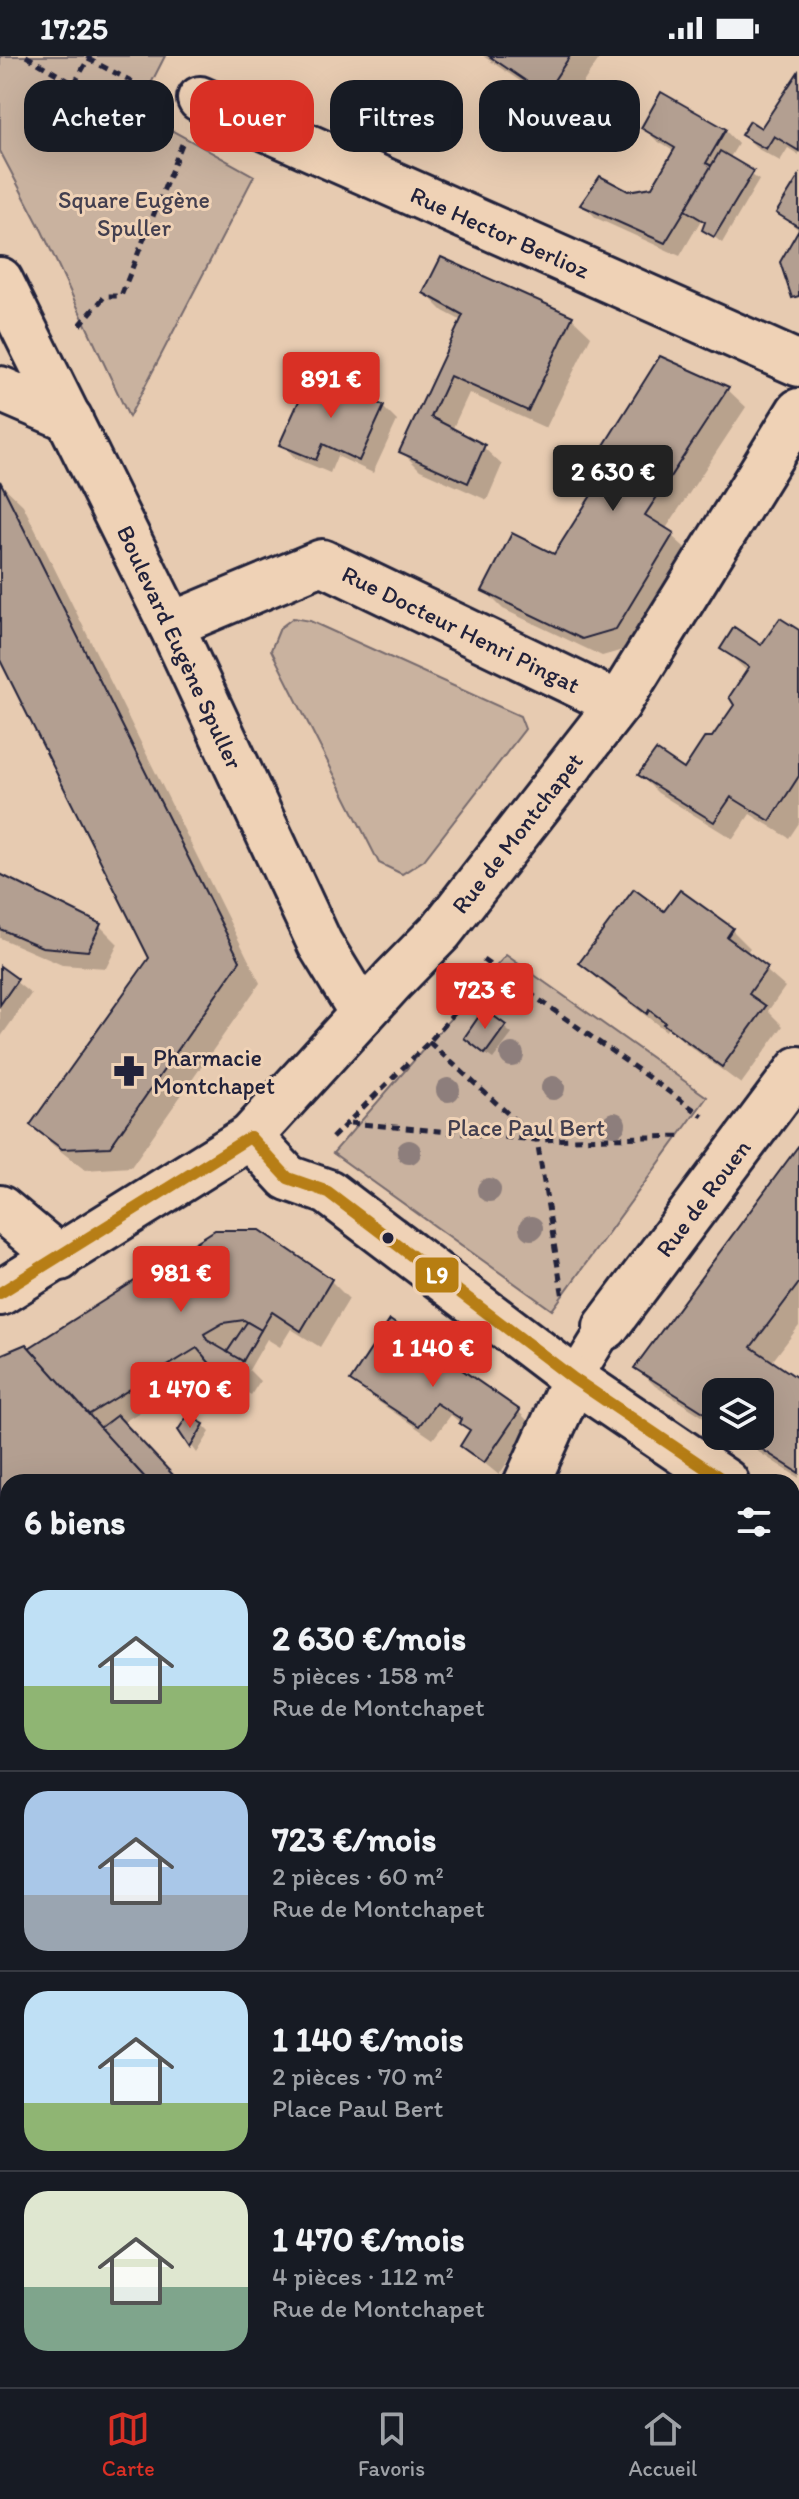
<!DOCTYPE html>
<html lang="fr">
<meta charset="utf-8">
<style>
body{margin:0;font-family:Itim,sans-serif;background:#20242c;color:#f1f3f6;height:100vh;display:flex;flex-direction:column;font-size:30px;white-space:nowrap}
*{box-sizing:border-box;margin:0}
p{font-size:26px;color:#9ea1a6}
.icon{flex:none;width:44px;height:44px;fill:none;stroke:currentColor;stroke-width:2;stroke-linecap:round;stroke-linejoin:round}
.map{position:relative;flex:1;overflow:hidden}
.panel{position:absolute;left:0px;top:1418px;width:800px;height:914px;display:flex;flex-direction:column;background:#171b24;border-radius:24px 24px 0 0;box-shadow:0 8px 32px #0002}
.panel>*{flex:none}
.guide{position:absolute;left:24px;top:24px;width:752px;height:72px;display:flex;gap:16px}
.tools{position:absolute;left:702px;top:1322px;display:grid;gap:16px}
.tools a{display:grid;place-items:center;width:72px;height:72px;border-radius:16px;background:#171b24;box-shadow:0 8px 32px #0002;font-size:40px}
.price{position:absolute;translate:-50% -68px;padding:0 18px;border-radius:8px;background:#d93025;color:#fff;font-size:26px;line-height:52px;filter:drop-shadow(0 2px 4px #0008)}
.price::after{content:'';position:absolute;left:50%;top:48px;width:24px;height:18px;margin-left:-12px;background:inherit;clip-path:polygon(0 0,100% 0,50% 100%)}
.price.current{background:#222;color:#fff}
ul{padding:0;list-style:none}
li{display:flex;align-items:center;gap:24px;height:200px;padding:0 24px}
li+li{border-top:2px solid #363941}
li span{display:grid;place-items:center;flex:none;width:224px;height:160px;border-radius:24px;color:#555}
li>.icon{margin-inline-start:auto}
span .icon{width:96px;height:96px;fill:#fffc;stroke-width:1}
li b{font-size:34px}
h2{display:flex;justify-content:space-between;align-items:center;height:96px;padding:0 24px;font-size:34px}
.tag{padding:0 28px;border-radius:24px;background:#171b24;box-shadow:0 8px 32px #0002;font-size:28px;line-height:72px}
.tag.current{background:#d93025;color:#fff}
.status{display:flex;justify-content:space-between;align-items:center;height:56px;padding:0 40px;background:#171b24;direction:ltr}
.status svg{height:22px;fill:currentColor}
.tabs{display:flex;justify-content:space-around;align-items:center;height:112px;border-top:2px solid #363941;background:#171b24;font-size:22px;color:#9ea1a6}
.tabs a{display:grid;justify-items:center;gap:4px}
.tabs .current{color:#d93025}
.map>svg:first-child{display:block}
.green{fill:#c9b29f;stroke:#766a6d;stroke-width:2}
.shadow{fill:#0003}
.building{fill:#b39f91;stroke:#22223b;stroke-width:2}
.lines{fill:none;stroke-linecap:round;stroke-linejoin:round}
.lane-casing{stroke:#22223b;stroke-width:40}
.street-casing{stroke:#22223b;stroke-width:50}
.secondary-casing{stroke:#22223b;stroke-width:50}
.path{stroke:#22223b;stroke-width:5;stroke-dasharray:8 6;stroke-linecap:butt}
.lane{stroke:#efd2b6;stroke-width:34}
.street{stroke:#efd2b6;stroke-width:44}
.secondary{stroke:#efd2b6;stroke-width:44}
.bus-1-casing{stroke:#efd2b6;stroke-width:18}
.bus-1{stroke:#b77e12;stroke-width:12}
.tree{fill:#8d7e7b}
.bus-dot{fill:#22223b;stroke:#efd2b6;stroke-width:3}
.labels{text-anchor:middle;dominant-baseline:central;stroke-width:6;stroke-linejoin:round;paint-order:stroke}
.park-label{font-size:24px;fill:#433f4f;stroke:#efd2b6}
.street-label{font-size:24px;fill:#22223b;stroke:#efd2b6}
.poi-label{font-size:24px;fill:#22223b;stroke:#efd2b6;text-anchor:start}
.line-badge{stroke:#efd2b6;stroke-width:3}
.badge-label{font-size:22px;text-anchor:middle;font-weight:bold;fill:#fff}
</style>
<div class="status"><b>17:25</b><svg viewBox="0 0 49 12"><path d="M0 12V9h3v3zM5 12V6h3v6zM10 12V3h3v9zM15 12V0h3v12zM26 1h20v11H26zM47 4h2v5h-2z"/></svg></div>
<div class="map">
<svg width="799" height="2331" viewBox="0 0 799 2331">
<rect width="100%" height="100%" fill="#e7cbb1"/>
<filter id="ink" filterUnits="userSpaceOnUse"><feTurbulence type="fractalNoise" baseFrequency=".0125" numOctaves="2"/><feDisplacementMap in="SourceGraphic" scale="16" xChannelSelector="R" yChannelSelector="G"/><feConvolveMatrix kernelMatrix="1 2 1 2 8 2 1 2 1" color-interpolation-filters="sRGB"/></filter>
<g filter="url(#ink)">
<g class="green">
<path d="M0 0H165L137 55 254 120 129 361 42 175 0 95Z"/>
<path d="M293 562 310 565 520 660 525 673 424 804 402 818 379 807 271 594 280 572Z"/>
<path d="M506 899 707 1041 552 1254 333 1097Z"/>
</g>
<g class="shadow">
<path d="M483 0H601L564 55Z"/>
<path d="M798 19 799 99 788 92 780 105 758 93 744 79 762 75Z"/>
<path d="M643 71 725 74 738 88 729 103 759 124 722 187 704 173 707 168 701 164 680 200 596 162 583 148 653 132 675 96 657 85Z"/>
<path d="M799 123V174L778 157Z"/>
<path d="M442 203 572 262 591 280 546 372 469 337 452 374 483 391 502 409 487 444 420 414 402 396 462 265 443 255 425 237Z"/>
<path d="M727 333 746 351 665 474 691 497 634 591 602 600 503 553 484 534 555 501 598 432 587 421Z"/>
<path d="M383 351 397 365 373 417 337 400 330 417 295 402 282 388Z"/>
<path d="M0 427 23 449 260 927 131 1111 85 1114 54 1090 32 1069 152 902 0 600Z"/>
<path d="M799 576V767L789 782 750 758 733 783 658 737 640 719 685 715 713 683 736 649 748 616 723 593 762 592Z"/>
<path d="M0 821 100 870 118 888 106 912 62 909 0 882Z"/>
<path d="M732 874 750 892 746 897 785 931 768 955 783 970 741 1028 684 986 672 974 668 971 666 975 600 925 582 907Z"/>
<path d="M0 913 31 938 0 982Z"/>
<path d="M485 956 512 978 493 1003 473 989Z"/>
<path d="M799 1092V1270L771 1307 799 1325V1422L734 1380H760V1336H716V1369L655 1330 637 1312Z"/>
<path d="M259 1176 331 1225 349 1243 320 1291 291 1273 280 1291 267 1283 249 1314 260 1325 251 1339 233 1328 215 1310 122 1367 178 1426H8V1593L0 1589V1301L29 1294Z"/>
<path d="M353 1324 518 1355 532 1369 499 1419 462 1389 471 1376 451 1359 433 1383 367 1338Z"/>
<path d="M203 1369 210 1376 197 1397 180 1374Z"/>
<path d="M0 1653 8 1658V1759L0 1773Z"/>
<path d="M792 1680 799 1684V1718L792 1713Z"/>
<path d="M799 1829V1939L792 1935V1838Z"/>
<path d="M792 1941 799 1945V2024L792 2036Z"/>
<path d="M8 2268V2324H90L87 2331H0V2296L6 2292 0 2286V2274Z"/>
<path d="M794 2279 799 2282V2331H761L766 2324H792V2283Z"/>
<path d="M406 2324H454L450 2331H417Z"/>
<path d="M293 2326 303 2331H290Z"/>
</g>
<g class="building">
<path d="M489 0H570L545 38Z"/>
<path d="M798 16 799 95 774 80 766 93 741 79 750 65 761 72Z"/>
<path d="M661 36 726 73 706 107 712 110 665 187 580 149 600 120 628 135 652 131 675 92 641 72Z"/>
<path d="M720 95 754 115 714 181 702 174 705 166 685 154Z"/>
<path d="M799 120V171L776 157Z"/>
<path d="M799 173V240L792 242 780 206Z"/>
<path d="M441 201 573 260 528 355 450 320 431 361 485 389 468 427 399 396 463 259 423 237Z"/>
<path d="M660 300 729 331 645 459 674 477 616 573 582 583 482 535 512 477 554 498 597 430 584 421Z"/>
<path d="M312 316 384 350 359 405 323 388 316 404 279 389Z"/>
<path d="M0 425 240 905 110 1091 62 1093 30 1069 149 902 0 604Z"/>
<path d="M780 562 799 574V720L770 765 731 741 714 766 638 719 656 694 684 713 705 681H712L734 649 729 641 749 611 720 593 734 571 761 589Z"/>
<path d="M0 818 101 868 88 895 42 891 0 873Z"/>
<path d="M634 833 664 855 680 834 733 872 727 881 768 911 749 938 766 950 722 1011 663 968 665 966 649 954 647 958 579 907Z"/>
<path d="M0 910 18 923 0 949Z"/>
<path d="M484 953 506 969 485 998 464 982Z"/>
<path d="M799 1089V1227L751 1291 799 1323V1417L741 1380H760V1336H716V1364L634 1312Z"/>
<path d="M215 1174H260L332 1223 301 1275 272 1256 261 1274 244 1264 223 1267 204 1278 207 1284 243 1305 232 1322 212 1310 197 1292 88 1359 29 1292Z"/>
<path d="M390 1264 520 1354 484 1407 460 1390 470 1374 459 1367 461 1363 436 1347 419 1370 350 1325Z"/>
<path d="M247 1266 261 1274 243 1305 227 1296Z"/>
<path d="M26 1288 149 1426H8V1585L0 1580V1299Z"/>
<path d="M117 1359 173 1419 169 1426H149L100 1372Z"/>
<path d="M188 1359 204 1368 190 1392 178 1374Z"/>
<path d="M0 1651 8 1656V1710L0 1724Z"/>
<path d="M792 1678 799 1682V1712L792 1708Z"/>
<path d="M797 1825 799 1826V1934L792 1930V1834Z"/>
<path d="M792 1939 799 1943V1975L792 1987Z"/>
<path d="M0 1997 8 2002V2086L0 2081Z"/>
<path d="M792 2190 799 2194V2226L792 2222Z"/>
<path d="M4 2263 8 2265V2324H64L60 2331H0V2295L5 2290 0 2286V2270Z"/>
<path d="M794 2277 799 2280V2331H759L763 2324H792Z"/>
<path d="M157 2324H181L197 2331H154Z"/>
</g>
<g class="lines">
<defs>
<path id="lane" d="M574 1323 606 1271"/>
<g id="street">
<path d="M200 43 799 308"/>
<path d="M0 224 171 569 320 888 362 957"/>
<path d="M0 333 70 363"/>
<path d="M171 569 322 506 618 648"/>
<path d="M250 1081 288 1122 328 1136 574 1323 726 1426"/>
<path d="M0 1152 60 1202"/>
<path d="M606 1271 799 1013"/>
<path d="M527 1426 574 1323"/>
<path d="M792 1471 799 1475"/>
<path d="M0 1918 8 1923"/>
<path d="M792 2100 799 2088"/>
<path d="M647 2324 659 2331"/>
<path d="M111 2331 114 2324"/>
</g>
<path id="secondary" d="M0 1237 250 1081 393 924 441 875 618 648 799 355"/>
</defs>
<use href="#lane" class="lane-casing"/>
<use href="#street" class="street-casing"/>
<use href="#secondary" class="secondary-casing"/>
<g class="path">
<path d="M26 0 74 28 90 0"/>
<path d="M88 3 151 35"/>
<path d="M80 269 105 240H121L182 88"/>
<path d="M483 904 703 1060"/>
<path d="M429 986 537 1084 563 1242"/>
<path d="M350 1067 537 1084 684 1080"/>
<path d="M332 1082 429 986 494 912"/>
</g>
<use href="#lane" class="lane"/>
<use href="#street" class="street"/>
<use href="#secondary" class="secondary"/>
<defs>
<g id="bus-1">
<path d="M250 1081 288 1122 328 1136 574 1323 726 1426"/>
<path d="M0 1237 250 1081"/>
</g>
</defs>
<use href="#bus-1" class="bus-1-casing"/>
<use href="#bus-1" class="bus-1"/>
</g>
<g class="tree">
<circle cx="512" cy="999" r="12"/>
<circle cx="553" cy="1032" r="12"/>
<circle cx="448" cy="1034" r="12"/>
<circle cx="614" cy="1068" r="12"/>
<circle cx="409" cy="1096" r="12"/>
<circle cx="489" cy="1134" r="12"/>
<circle cx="531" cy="1172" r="12"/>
</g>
</g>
<defs>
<symbol id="pharmacy-bare" viewBox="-9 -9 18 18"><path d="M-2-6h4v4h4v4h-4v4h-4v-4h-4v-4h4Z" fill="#22223b" stroke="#efd2b6" stroke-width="2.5" paint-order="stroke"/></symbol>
</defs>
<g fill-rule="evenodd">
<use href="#pharmacy-bare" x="107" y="993" width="44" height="44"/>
</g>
<circle class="bus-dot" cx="388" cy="1182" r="7"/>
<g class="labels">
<g class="park-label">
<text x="134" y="143">Square Eugène<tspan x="134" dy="28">Spuller</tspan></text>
<text x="526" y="1071">Place Paul Bert</text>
</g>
<g class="street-label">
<text transform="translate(500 176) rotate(24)">Rue Hector Berlioz</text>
<text transform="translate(461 573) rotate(26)">Rue Docteur Henri Pingat</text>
<text transform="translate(180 591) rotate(65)">Boulevard Eugène Spuller</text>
<text transform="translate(517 777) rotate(-52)">Rue de Montchapet</text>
<text transform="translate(703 1142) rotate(-53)">Rue de Rouen</text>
</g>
<g class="poi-label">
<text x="153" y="1001">Pharmacie<tspan x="153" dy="28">Montchapet</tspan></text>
</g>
</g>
<rect class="line-badge" x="414" y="1200" width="46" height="38" rx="8" fill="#b77e12"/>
<g class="badge-label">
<text x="437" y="1227">L9</text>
</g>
</svg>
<div class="tools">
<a><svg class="icon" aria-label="layers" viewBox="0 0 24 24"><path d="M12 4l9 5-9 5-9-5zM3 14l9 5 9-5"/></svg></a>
</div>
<b class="price" style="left:331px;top:364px">891 €</b>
<b class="price current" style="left:613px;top:457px">2 630 €</b>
<b class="price" style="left:485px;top:975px">723 €</b>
<b class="price" style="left:181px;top:1258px">981 €</b>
<b class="price" style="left:433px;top:1333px">1 140 €</b>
<b class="price" style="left:190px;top:1374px">1 470 €</b>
<div class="guide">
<a class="tag">Acheter</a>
<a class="tag current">Louer</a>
<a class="tag">Filtres</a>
<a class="tag">Nouveau</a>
</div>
<section class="panel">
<h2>6 biens<svg class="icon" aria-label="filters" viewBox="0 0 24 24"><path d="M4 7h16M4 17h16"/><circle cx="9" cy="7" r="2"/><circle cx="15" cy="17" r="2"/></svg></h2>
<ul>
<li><span style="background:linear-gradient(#bfe0f5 60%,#8fb573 0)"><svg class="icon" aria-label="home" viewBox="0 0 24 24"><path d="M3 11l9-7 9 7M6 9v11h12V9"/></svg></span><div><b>2 630 €/mois</b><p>5 pièces · 158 m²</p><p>Rue de Montchapet</p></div></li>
<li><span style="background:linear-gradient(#a9c7e8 65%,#9aa5b1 0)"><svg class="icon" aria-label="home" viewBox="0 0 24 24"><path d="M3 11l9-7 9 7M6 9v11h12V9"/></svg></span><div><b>723 €/mois</b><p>2 pièces · 60 m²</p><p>Rue de Montchapet</p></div></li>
<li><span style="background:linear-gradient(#bfe0f5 70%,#8fb573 0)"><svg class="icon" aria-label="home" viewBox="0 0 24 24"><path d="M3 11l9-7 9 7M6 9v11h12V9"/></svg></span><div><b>1 140 €/mois</b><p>2 pièces · 70 m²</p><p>Place Paul Bert</p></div></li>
<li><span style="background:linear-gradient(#dfe7d0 60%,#7fa58c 0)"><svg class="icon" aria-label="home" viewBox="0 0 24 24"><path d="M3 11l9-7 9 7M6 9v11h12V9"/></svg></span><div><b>1 470 €/mois</b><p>4 pièces · 112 m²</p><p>Rue de Montchapet</p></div></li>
</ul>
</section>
</div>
<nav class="tabs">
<a class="current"><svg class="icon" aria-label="map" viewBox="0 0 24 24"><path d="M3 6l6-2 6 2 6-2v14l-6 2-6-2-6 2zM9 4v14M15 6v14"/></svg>Carte</a>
<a><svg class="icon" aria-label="saved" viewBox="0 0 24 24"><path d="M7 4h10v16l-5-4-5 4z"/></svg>Favoris</a>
<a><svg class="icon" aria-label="home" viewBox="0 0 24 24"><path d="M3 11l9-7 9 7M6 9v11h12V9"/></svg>Accueil</a>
</nav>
